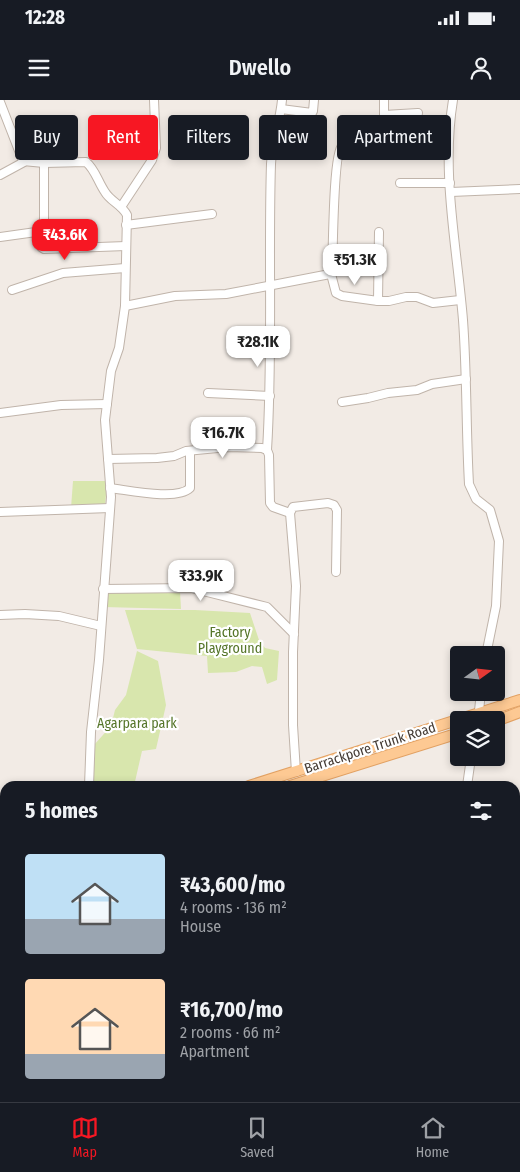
<!DOCTYPE html>
<meta charset="utf-8">
<style>
body{margin:0;font-family:"Fira Sans Condensed",sans-serif;background:#20242c;color:#f1f3f6;height:100vh;display:flex;flex-direction:column;font-size:19px;white-space:nowrap}
*{box-sizing:border-box;margin:0}
p{font-size:16px;color:#9ea1a6}
.icon{flex:none;width:28px;height:28px;fill:none;stroke:currentColor;stroke-width:2;stroke-linecap:round;stroke-linejoin:round}
.map{position:relative;flex:1;overflow:hidden}
.drawer{position:absolute;left:0px;top:681px;width:520px;height:321px;display:flex;flex-direction:column;background:#171b24;border-radius:15px 15px 0 0;box-shadow:0 2px 8px #0003}
.drawer>*{flex:none}
.top-card{position:absolute;left:15px;top:15px;width:490px;height:45px;display:flex;gap:10px}
.needle{width:32px;rotate:75deg}
.tools{position:absolute;left:450px;top:546px;display:grid;gap:10px}
.tools a{display:grid;place-items:center;width:55px;height:55px;border-radius:5px;background:#171b24;box-shadow:0 2px 8px #0003;font-size:25px}
.price{position:absolute;translate:-50% -42px;padding:0 11px;border-radius:10px;background:#fff;color:#222;font-size:16px;line-height:32px;filter:drop-shadow(0 1px 2px #0008)}
.price::after{content:'';position:absolute;left:50%;top:30px;width:15px;height:11px;margin-left:-8px;background:inherit;clip-path:polygon(0 0,100% 0,50% 100%)}
.price.on{background:#f71723;color:#fff}
ul{padding:0;list-style:none}
li{display:flex;align-items:center;gap:15px;height:125px;padding:0 25px}
li span{display:grid;place-items:center;flex:none;width:140px;height:100px;border-radius:5px;color:#555}
li>.icon{margin-inline-start:auto}
span .icon{width:60px;height:60px;fill:#fffc;stroke-width:1}
li b{font-size:21px}
h2{display:flex;justify-content:space-between;align-items:center;height:60px;padding:0 25px;font-size:21px}
.pill{padding:0 18px;border-radius:5px;background:#171b24;box-shadow:0 2px 8px #0003;font-size:18px;line-height:45px}
.pill.on{background:#f71723;color:#fff}
.status{display:flex;justify-content:space-between;align-items:center;height:35px;padding:0 25px;background:#171b24;direction:ltr}
.status svg{height:14px;fill:currentColor}
header{display:flex;justify-content:space-between;align-items:center;height:65px;padding:0 25px;background:#171b24;font-size:22px;font-weight:600}
.dock{display:flex;justify-content:space-around;align-items:center;height:70px;border-top:1px solid #363941;background:#171b24;font-size:14px;color:#9ea1a6}
.dock a{display:grid;justify-items:center;gap:2px}
.dock .on{color:#f71723}
.map>svg:first-child{display:block}
.green{fill:#d8e6ad}
.lines{fill:none;stroke-linecap:round;stroke-linejoin:round}
.minor-casing{stroke:#c0b4aa;stroke-width:10}
.major-casing{stroke:#e2a163;stroke-width:12}
.minor{stroke:#fff;stroke-width:8}
.major{stroke:#fdc993;stroke-width:10}
.labels{text-anchor:middle;dominant-baseline:central;stroke-width:4.5;stroke-linejoin:round;paint-order:stroke}
.park-label{font-size:14px;fill:#557529;stroke:#fff}
.street-label{font-size:14px;fill:#443b34;stroke:#fff}
</style>
<div class="status"><b>12:28</b><svg viewBox="0 0 49 12"><path d="M0 12V9h3v3zM5 12V6h3v6zM10 12V3h3v9zM15 12V0h3v12zM26 1h20v11H26zM47 4h2v5h-2z"/></svg></div>
<header><svg class="icon" aria-label="menu" viewBox="0 0 24 24"><path d="M4 6h16M4 12h16M4 18h16"/></svg>Dwello<svg class="icon" aria-label="person" viewBox="0 0 24 24"><circle cx="12" cy="8" r="4"/><path d="M4 21q1-7 8-7t8 7"/></svg></header>
<div class="map">
<svg width="520" height="1002" viewBox="0 0 520 1002">
<rect width="100%" height="100%" fill="#f2ebe5"/>
<g class="green">
<path d="M73 381H107L105 407 71 408Z"/>
<path d="M104 489 180 491 181 509 103 507Z"/>
<path d="M125 510H195L250 513 259 540 265 548 279 551 277 580 267 584 262 567 252 566 236 572 208 573 207 556 137 549Z"/>
<path d="M137 551 158 561 166 605 156 649 142 651 134 686H92L94 645 111 626 115 610 126 595Z"/>
<path d="M5 783V880H0V785Z"/>
<path d="M120 998H189L188 1002H119Z"/>
<path d="M377 998 410 999V1002H376Z"/>
</g>
<g class="lines">
<defs>
<g id="minor">
<path d="M384 0V40"/>
<path d="M453 0C441 73 457 147 463 220 467 275 466 330 469 384L476 399 490 410 499 441 496 506 486 555"/>
<path d="M0 2 23 61 44 63 86 62C95 69 98 82 105 92 110 101 122 105 127 115L125 206 119 248 111 271 105 320 111 397 99 560 91 632 89 686"/>
<path d="M281 9 312 13 313 11 314 0"/>
<path d="M384 15 418 13"/>
<path d="M0 75 24 62"/>
<path d="M400 83H450"/>
<path d="M451 92 520 89"/>
<path d="M121 107 152 60 156 48 154 0"/>
<path d="M126 125 212 114"/>
<path d="M0 137 36 132 41 147 44 149 126 146"/>
<path d="M39 137 44 122V63"/>
<path d="M331 174 336 193 342 196 378 201H389L406 197H417L433 203 460 200"/>
<path d="M12 190 63 173 125 168"/>
<path d="M378 201 379 132"/>
<path d="M125 206 175 196 226 194 330 174 332 172C333 156 333 53 342 46 351 40 432 37 449 36"/>
<path d="M208 293 270 296"/>
<path d="M342 302 368 298 388 293 417 290 432 284 466 279"/>
<path d="M0 313 61 305 107 304"/>
<path d="M267 350C273 255 268 159 271 64 272 42 280 22 282 0"/>
<path d="M108 359 157 358 174 356 186 351 228 347 262 348 267 350 269 355 270 403 273 407 290 413"/>
<path d="M110 388C128 390 177 401 190 388V351"/>
<path d="M0 412 110 408"/>
<path d="M103 489 191 488 267 507 294 534"/>
<path d="M0 515 25 514 59 516 101 526"/>
<path d="M478 620 481 592"/>
<path d="M296 672 293 625V552L296 486 290 413 293 407 328 403 334 405 337 410 336 472"/>
<path d="M467 686 471 658"/>
<path d="M0 754 2 765"/>
<path d="M515 902 520 904"/>
<path d="M17 998V1002"/>
<path d="M253 998V1002"/>
<path d="M308 998V1002"/>
<path d="M445 998 446 1002"/>
<path d="M482 998V1002"/>
<path d="M114 1002 115 998"/>
</g>
<g id="major">
<path d="M496 621 520 612"/>
<path d="M249 686 520 600"/>
<path d="M290 686 459 633"/>
<path d="M0 766 5 764"/>
<path d="M0 779 5 778"/>
</g>
</defs>
<use href="#minor" class="minor-casing"/>
<use href="#major" class="major-casing"/>
<use href="#minor" class="minor"/>
<use href="#major" class="major"/>
</g>
<g class="labels">
<g class="park-label">
<text x="230" y="532">Factory<tspan x="230" dy="16">Playground</tspan></text>
<text x="137" y="623">Agarpara park</text>
</g>
<g class="street-label">
<text transform="translate(370 648) rotate(-18)">Barrackpore Trunk Road</text>
</g>
</g>
</svg>
<div class="tools">
<a><svg class="needle" viewBox="-14 -14 28 28"><path d="M0-13l5 13h-10z" fill="#e53935"/><path d="M0 13l5-13h-10z" fill="#9ea1a6"/></svg></a>
<a><svg class="icon" aria-label="layers" viewBox="0 0 24 24"><path d="M12 4l9 5-9 5-9-5zM3 14l9 5 9-5"/></svg></a>
</div>
<b class="price on" style="left:65px;top:161px">₹43.6K</b>
<b class="price" style="left:355px;top:186px">₹51.3K</b>
<b class="price" style="left:258px;top:268px">₹28.1K</b>
<b class="price" style="left:223px;top:359px">₹16.7K</b>
<b class="price" style="left:201px;top:502px">₹33.9K</b>
<div class="top-card">
<a class="pill">Buy</a>
<a class="pill on">Rent</a>
<a class="pill">Filters</a>
<a class="pill">New</a>
<a class="pill">Apartment</a>
</div>
<section class="drawer">
<h2>5 homes<svg class="icon" aria-label="filters" viewBox="0 0 24 24"><path d="M4 7h16M4 17h16"/><circle cx="9" cy="7" r="2"/><circle cx="15" cy="17" r="2"/></svg></h2>
<ul>
<li><span style="background:linear-gradient(#bfe0f5 65%,#9aa5b1 0)"><svg class="icon" aria-label="home" viewBox="0 0 24 24"><path d="M3 11l9-7 9 7M6 9v11h12V9"/></svg></span><div><b>₹43,600/mo</b><p>4 rooms · 136 m²</p><p>House</p></div></li>
<li><span style="background:linear-gradient(#ffd9b3 75%,#9aa5b1 0)"><svg class="icon" aria-label="home" viewBox="0 0 24 24"><path d="M3 11l9-7 9 7M6 9v11h12V9"/></svg></span><div><b>₹16,700/mo</b><p>2 rooms · 66 m²</p><p>Apartment</p></div></li>
</ul>
</section>
</div>
<nav class="dock">
<a class="on"><svg class="icon" aria-label="map" viewBox="0 0 24 24"><path d="M3 6l6-2 6 2 6-2v14l-6 2-6-2-6 2zM9 4v14M15 6v14"/></svg>Map</a>
<a><svg class="icon" aria-label="saved" viewBox="0 0 24 24"><path d="M7 4h10v16l-5-4-5 4z"/></svg>Saved</a>
<a><svg class="icon" aria-label="home" viewBox="0 0 24 24"><path d="M3 11l9-7 9 7M6 9v11h12V9"/></svg>Home</a>
</nav>
